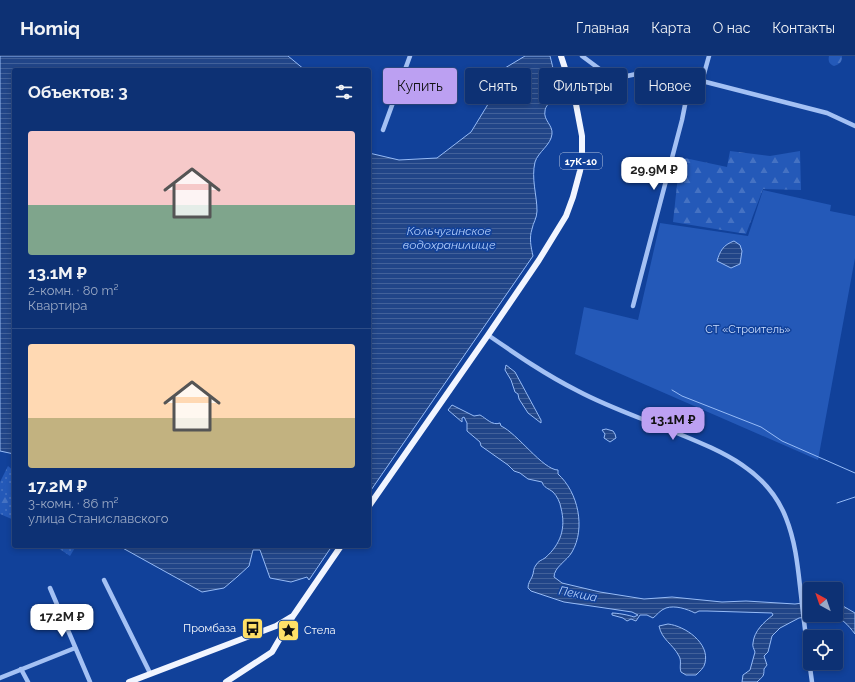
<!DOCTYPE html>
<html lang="ru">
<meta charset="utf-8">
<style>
body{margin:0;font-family:Raleway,sans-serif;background:#1b3d7c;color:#f1f3f6;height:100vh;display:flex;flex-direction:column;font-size:15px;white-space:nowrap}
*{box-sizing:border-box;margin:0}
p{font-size:13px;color:#9aa9c5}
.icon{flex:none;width:22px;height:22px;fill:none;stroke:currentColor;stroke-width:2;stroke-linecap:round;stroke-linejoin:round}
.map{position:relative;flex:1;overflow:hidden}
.drawer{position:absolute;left:12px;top:12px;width:359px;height:480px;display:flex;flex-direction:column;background:#0d3174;border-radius:4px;box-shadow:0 2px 6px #0003,0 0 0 1px #2d4c86}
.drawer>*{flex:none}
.hud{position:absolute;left:383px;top:12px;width:380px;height:36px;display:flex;gap:8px}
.needle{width:26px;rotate:320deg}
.fabs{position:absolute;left:803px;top:526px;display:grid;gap:8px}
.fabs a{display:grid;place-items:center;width:40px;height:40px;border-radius:4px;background:#0d3174;box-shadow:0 2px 6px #0003,0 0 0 1px #2d4c86;font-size:20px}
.price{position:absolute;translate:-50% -34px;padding:0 9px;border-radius:8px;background:#fff;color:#222;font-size:13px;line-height:26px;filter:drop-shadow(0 1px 2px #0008)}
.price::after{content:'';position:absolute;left:50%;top:24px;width:12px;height:9px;margin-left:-6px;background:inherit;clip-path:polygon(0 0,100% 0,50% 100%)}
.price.active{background:#bca0f2;color:#111}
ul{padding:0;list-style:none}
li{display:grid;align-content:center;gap:8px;height:212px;padding:0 16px}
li+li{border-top:1px solid #2d4c86}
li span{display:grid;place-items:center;height:124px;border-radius:4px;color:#555}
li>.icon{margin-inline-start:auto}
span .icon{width:72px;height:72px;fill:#fffc;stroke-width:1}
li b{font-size:17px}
h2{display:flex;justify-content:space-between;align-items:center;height:48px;padding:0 16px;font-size:17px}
.tag{padding:0 14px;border-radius:4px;background:#0d3174;box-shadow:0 2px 6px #0003,0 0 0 1px #2d4c86;font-size:14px;line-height:36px}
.tag.active{background:#bca0f2;color:#111}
header{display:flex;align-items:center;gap:24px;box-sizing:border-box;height:56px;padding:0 20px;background:#0d3174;border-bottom:1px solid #2d4c86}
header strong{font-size:19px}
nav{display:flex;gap:22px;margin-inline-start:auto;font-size:14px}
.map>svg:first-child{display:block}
.grass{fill:url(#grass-dots)}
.forest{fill:url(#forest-firs)}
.green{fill:#2459b8}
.water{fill:url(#water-rules);stroke:#96bbf7}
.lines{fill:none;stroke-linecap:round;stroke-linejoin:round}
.stream{stroke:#96bbf7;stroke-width:1}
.minor{stroke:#a4c1f4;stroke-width:4.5}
.major{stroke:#f1f5ff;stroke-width:6}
.labels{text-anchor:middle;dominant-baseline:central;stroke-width:3;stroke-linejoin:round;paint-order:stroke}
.shield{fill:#11419a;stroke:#b8c6e1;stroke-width:1}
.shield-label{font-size:10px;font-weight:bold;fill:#fff}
.park-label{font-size:11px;fill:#ccdefe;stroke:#11419a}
.poi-label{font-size:11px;fill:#fff;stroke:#11419a;text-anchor:end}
.water-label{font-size:12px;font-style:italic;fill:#b0ccfa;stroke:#11419a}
</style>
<header>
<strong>Homiq</strong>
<nav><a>Главная</a><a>Карта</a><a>О нас</a><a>Контакты</a></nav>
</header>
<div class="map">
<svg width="855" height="626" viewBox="0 0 855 626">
<defs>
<pattern id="grass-dots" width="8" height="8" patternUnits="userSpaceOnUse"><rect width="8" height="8" fill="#2459b8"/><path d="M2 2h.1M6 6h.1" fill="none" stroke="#4572c3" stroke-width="1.8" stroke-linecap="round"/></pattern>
<pattern id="forest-firs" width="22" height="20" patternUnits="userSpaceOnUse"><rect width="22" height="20" fill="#2459b8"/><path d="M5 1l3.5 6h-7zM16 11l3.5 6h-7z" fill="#4572c3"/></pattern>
<pattern id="water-rules" width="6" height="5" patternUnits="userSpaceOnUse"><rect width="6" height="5" fill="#214588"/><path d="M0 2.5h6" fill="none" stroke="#42619a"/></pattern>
</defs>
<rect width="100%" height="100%" fill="#11419a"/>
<g class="grass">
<path d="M8 410 14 415V464L0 458V426Z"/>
<path d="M55 490H76L70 500Z"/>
</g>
<g class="forest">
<path d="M829 0H842C842 6 840 8 834 10 829 8 828 5 829 0Z"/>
<path d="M730 95 770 100 800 95 801 134 763 133 746 178 673 166 680 101 727 111Z"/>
<path d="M6 439 8 441V446L5 451H1L0 449V440Z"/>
</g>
<g class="green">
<path d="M763 134 831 149 830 155 855 160V202L818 404 575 298 584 251 638 264 660 167 748 180Z"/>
<path d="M7 426 14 430V440L3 432Z"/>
</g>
<g class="water">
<path d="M0 0H288L305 14H14V398L0 395Z"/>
<path d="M525 0H550C553 11 558 32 553 42 551 46 545 50 545 55 543 64 553 69 552 78 551 89 538 96 535 106 531 123 537 139 537 155 537 162 533 167 532 173 529 182 531 191 533 200L369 437V97L399 104 437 102 471 76 501 27 500 15Z"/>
<path d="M734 185 740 189 742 195 740 208 731 212 717 205C720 195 723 189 734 185Z"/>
<path d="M506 309 515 316 541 364V367L528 357 519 343 518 338 515 336 511 324 505 314Z"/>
<path d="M452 349 474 360 480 359C486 362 492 370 500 367L501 370C517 377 543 414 558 414V418C578 436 586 472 572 496 567 505 554 511 554 521L562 527 600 536 644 543 672 541 722 546 746 545 795 548 810 546V559H825L799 562 780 572 772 580 768 596 764 600 767 609 764 613C764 621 763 620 757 626H742L743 619 750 614 755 596C754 593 752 590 753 587 754 575 764 566 773 559L772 557 707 555H699L695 557C687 553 675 549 666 552 660 554 657 559 653 562L647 559H640L636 565 631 563 627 565 623 562 612 559V557C617 557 629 559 634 561L638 559 632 556 564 546 531 535 528 532C528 527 530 525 532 521 534 517 533 512 536 509 538 505 542 504 545 502 561 488 566 472 561 452 560 446 557 440 553 436 548 432 544 432 542 426L528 423 520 417 514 415 508 409 481 390 480 386 467 375V367L464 361 462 362V366L448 354Z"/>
<path d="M606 373 613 375 615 378 616 382 610 386 604 382 605 378 602 374Z"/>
<path d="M119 490H332L309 524 307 521 291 526 270 522 260 494H253L249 510 237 521 224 532 202 536Z"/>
<path d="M836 546 855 557V578C848 569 841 560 829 560L828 559H836Z"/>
<path d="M668 568C685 570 710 587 705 607 704 612 700 615 696 619H686L681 616C679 611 682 605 679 600 672 587 662 584 659 570Z"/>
</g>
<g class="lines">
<g class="stream">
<path d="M672 334 682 340 761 371 782 385 855 417"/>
<path d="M837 447 855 441"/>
</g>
<g class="minor">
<path d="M582 0 613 23 641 17 702 25 827 57 855 70"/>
<path d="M702 25 709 0"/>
<path d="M383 74 410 0"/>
<path d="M633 250 682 64 690 24"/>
<path d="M488 279C517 299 546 319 578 335 608 351 641 362 672 375 718 394 767 412 786 462 796 487 798 513 801 539 804 568 808 597 812 626"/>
<path d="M104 524 150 617"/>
<path d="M50 532 90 626"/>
<path d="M21 613 28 626"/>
<path d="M0 622 75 592"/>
</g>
<g class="major">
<path d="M369 450 488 279 539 204 566 160 573 141 580 115 582 102V80L575 43 561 0"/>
<path d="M129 626 276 570 291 561"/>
<path d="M226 626 272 596 293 560 341 490"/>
</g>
</g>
<defs>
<symbol id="bus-square" viewBox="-11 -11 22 22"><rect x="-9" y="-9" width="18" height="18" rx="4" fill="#ffe067" stroke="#11419a"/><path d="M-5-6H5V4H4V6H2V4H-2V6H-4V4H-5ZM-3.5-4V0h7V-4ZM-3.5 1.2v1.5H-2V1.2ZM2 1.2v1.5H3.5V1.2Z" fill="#111"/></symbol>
<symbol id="sight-square" viewBox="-11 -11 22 22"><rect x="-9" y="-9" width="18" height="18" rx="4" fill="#ffe067" stroke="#11419a"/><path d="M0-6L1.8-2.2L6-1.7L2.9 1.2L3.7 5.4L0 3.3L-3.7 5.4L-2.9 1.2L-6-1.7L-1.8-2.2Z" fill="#111"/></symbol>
</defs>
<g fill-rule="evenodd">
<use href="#bus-square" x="240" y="560" width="25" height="25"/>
<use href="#sight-square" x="276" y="562" width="25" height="25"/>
</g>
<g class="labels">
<rect class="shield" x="560" y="97" width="42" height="16" rx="3"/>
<g class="shield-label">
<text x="581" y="105">17К-10</text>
</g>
<g class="park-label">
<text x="748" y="273">СТ «Строитель»</text>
</g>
<g class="poi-label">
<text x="236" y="572">Промбаза</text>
<text x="304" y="574" text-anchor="start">Стела</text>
</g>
<g class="water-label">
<text x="449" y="175">Кольчугинское<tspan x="449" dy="14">водохранилище</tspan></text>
<text transform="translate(578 538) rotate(11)">Пекша</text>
</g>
</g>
</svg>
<div class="fabs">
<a><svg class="needle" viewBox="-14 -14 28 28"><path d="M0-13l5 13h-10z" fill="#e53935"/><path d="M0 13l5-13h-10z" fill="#9aa9c5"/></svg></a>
<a><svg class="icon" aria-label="locate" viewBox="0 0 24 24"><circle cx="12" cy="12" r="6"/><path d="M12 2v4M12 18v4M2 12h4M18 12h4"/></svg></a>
</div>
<b class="price" style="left:654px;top:135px">29.9M ₽</b>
<b class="price active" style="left:673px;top:385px">13.1M ₽</b>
<b class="price" style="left:62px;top:582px">17.2M ₽</b>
<div class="hud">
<a class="tag active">Купить</a>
<a class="tag">Снять</a>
<a class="tag">Фильтры</a>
<a class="tag">Новое</a>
</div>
<section class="drawer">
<h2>Объектов: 3<svg class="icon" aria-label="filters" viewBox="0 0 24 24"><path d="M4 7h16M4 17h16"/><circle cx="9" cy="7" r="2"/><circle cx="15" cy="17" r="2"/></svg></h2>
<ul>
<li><span style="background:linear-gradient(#f6c9c9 60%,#7fa58c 0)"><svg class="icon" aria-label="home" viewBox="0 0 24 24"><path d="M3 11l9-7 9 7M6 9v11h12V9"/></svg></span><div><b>13.1M ₽</b><p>2-комн. · 80 m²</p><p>Квартира</p></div></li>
<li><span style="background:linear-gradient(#ffd9b3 60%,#c2b280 0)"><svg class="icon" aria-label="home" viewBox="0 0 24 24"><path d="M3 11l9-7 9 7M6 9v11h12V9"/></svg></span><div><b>17.2M ₽</b><p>3-комн. · 86 m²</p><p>улица Станиславского</p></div></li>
</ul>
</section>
</div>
